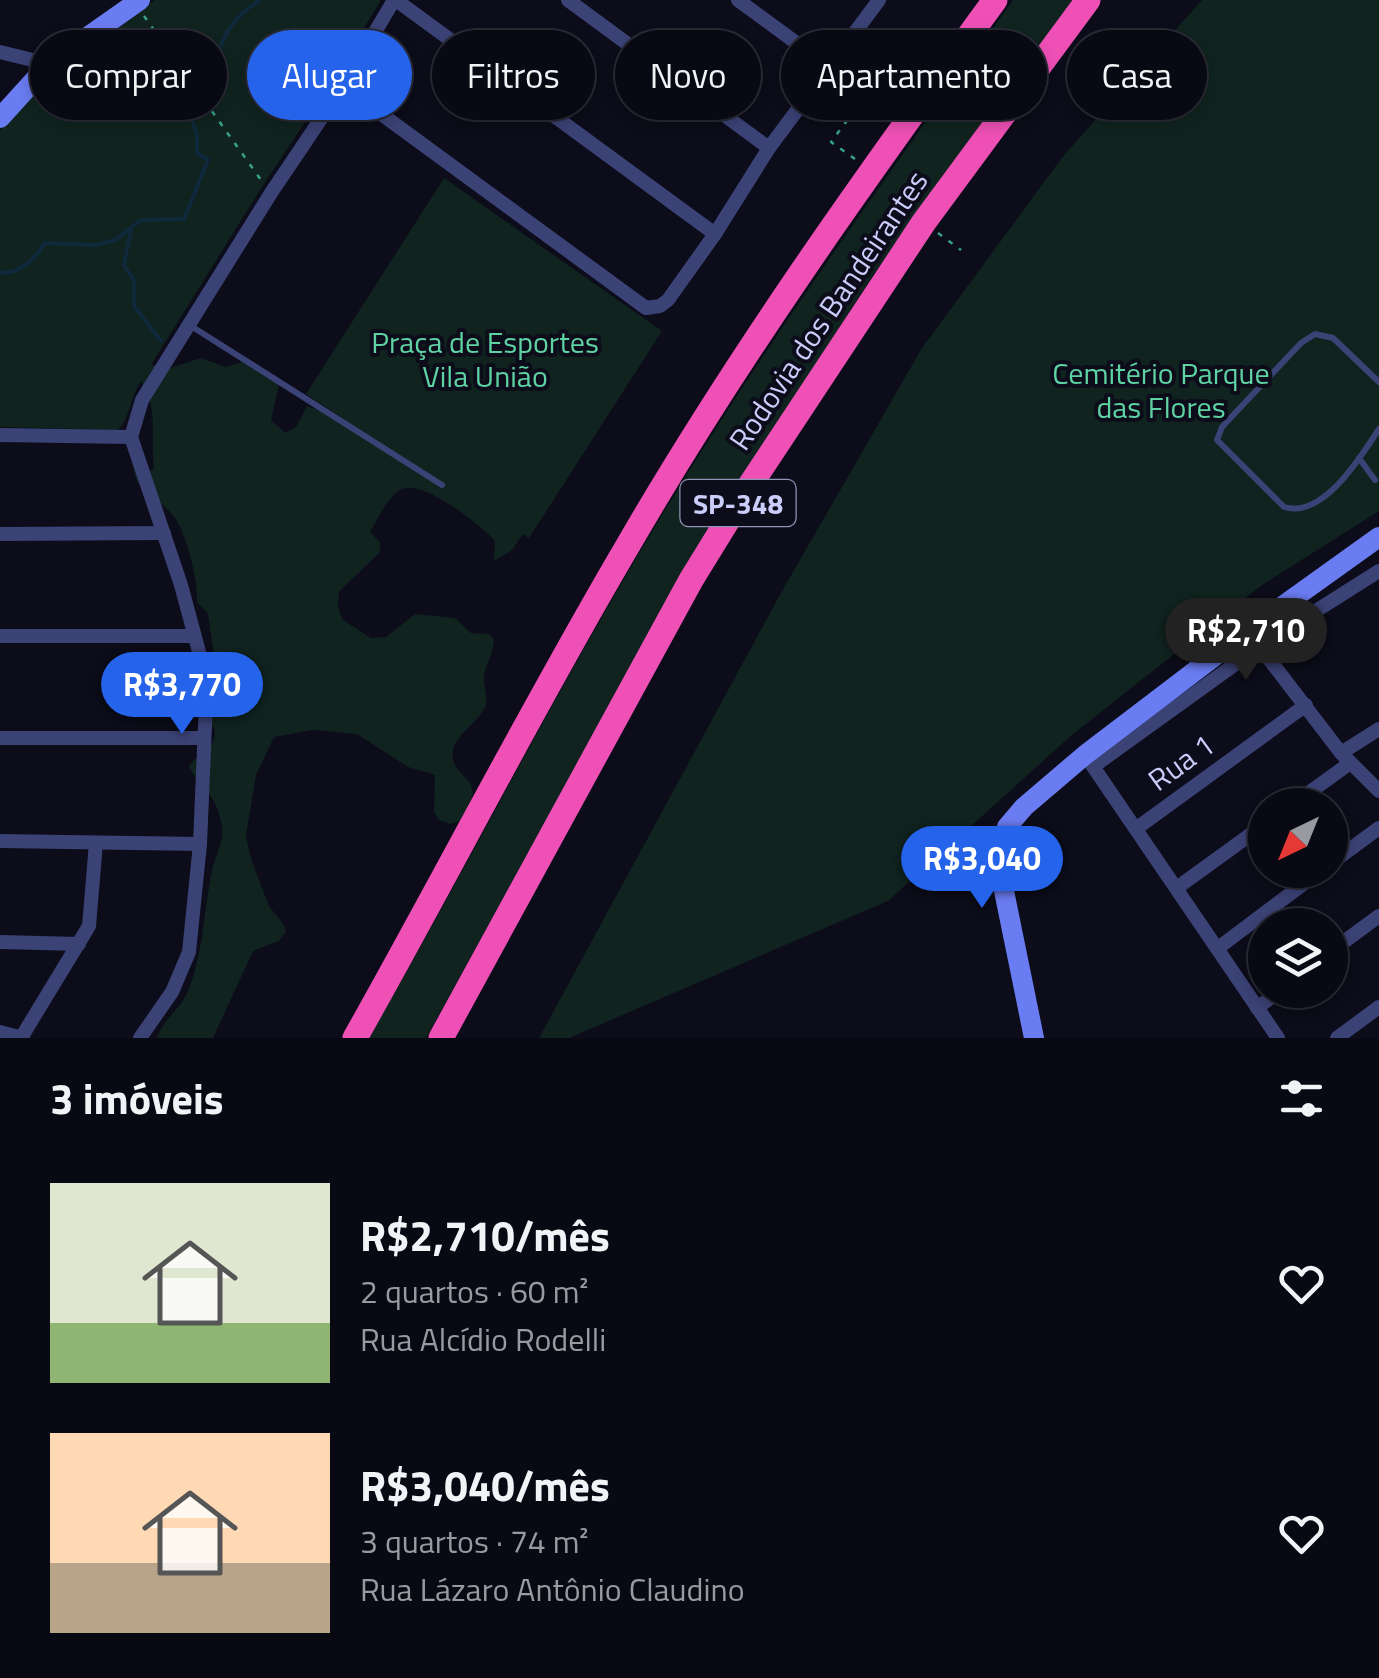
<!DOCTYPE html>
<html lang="pt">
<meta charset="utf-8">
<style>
body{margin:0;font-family:"Titillium Web",sans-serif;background:#12121d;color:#f1f3f6;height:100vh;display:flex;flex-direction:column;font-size:38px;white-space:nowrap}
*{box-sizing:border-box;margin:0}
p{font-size:32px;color:#999aa0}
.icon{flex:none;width:55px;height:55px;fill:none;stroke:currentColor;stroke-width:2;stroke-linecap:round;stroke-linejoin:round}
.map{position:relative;height:1038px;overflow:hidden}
.panel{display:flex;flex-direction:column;background:#090914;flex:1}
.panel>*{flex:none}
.guide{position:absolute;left:30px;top:30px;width:1320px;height:90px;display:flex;gap:20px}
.needle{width:65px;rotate:223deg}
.tools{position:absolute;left:1248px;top:788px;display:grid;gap:20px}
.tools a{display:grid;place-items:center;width:100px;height:100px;border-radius:50%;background:#090914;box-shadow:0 5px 15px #0003,0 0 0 2px #292a34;font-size:50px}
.price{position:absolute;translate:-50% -85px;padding:0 22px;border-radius:35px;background:#2563eb;color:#fff;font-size:32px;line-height:65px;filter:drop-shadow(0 2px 5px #0008)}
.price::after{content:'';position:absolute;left:50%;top:60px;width:30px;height:22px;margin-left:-15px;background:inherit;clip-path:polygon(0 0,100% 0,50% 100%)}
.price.selected{background:#222;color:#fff}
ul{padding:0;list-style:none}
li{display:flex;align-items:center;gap:30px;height:250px;padding:0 50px}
li span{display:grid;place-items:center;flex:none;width:280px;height:200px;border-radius:0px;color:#555}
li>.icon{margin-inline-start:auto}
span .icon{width:120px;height:120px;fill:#fffc;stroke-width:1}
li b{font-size:42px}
h2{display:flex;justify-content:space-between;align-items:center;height:120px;padding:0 50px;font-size:42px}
.tag{padding:0 35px;border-radius:45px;background:#090914;box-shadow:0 5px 15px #0003,0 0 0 2px #292a34;font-size:35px;line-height:90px}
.tag.selected{background:#2563eb;color:#fff}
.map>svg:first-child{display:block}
.green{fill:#10231f}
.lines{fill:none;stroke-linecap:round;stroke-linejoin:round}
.stream{stroke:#0f283b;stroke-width:4}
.path{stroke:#37a18a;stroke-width:2.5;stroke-dasharray:5 8;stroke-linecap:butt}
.lane{stroke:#3b4275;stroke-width:6}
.street{stroke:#3b4275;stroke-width:14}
.secondary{stroke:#6a7cf1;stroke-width:20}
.highway{stroke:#ef50b6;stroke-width:25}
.labels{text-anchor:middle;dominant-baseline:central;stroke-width:8;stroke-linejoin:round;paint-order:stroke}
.shield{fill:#0c0c1a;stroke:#9192b7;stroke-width:2.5}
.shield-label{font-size:28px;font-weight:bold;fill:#caccfa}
.street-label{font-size:30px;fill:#caccfa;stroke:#0c0c1a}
.park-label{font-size:30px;fill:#5ed2a3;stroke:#0c0c1a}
</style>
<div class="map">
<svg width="1379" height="1038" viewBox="0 0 1379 1038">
<rect width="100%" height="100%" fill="#0c0c1a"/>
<g class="green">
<path d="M155 0H381L333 80 262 187 151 365 170 368 201 358 226 367 242 362 279 385 271 420 285 433 296 427 307 406 344 419 306 394 444 178 662 331 529 538 523 534 512 550 494 561 495 541C482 526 424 480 403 489 388 494 378 520 370 532L380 542V552L339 592 338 608 343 620 371 638 386 637 415 614 455 618 471 633 489 634 494 638C493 656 486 663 484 676 483 687 489 695 485 707 478 723 454 735 453 752 449 781 493 774 461 821L450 824 439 820 434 812 435 775 408 767 357 734 313 730 274 737 256 775 246 836 251 859 269 906 284 925 286 932 279 941 253 951 213 1038H157C163 1019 180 1010 187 993 204 954 203 912 212 871 214 857 225 840 222 826 216 792 202 791 189 767 194 756 205 755 211 745 223 724 203 722 197 705 193 693 193 677 191 664 203 673 203 691 216 698L219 692 208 613 197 602C198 580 187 536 175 518 161 498 133 493 133 464L148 473 154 468C150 435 159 409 141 381 131 395 130 419 118 430L0 427V130L55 70Z"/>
<path d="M1013 0H1074L873 275 683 572 426 1038H369C462 877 546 710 641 550 754 359 884 180 1013 0Z"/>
<path d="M1202 0H1379V511L1262 585 1073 734 888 901 569 1038H539L782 591 922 348 1064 155Z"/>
</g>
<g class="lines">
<g class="stream">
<path d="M203 83 214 75C219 40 230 19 260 0"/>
<path d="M131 229 124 265 134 280V306L161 341"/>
<path d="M0 273C21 273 34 260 45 243L95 245 115 240 141 220 184 219 208 160 197 153V136L184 92"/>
</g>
<g class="path">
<path d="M144 16 261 180"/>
<path d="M855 159 831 142 912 34"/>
<path d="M938 233 961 250"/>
</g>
<g class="lane">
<path d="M191 326 442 485"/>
<path d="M1379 382 1333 338 1315 334 1301 343 1222 427 1217 440 1284 507C1323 519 1360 458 1379 429"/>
<path d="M1359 458 1375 480"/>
</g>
<g class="street">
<path d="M396 0 715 234"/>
<path d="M568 0 769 148"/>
<path d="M738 0 829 67"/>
<path d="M0 52 49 64"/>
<path d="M343 86 646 308 660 306 668 300 715 234 769 148 879 0"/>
<path d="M0 435 131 437"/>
<path d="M0 534 164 533"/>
<path d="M0 636H194"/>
<path d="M1256 642 1341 753 1379 791"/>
<path d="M0 738H204"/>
<path d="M1341 753 1379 729"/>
<path d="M1090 762 1278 1038"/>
<path d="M1094 766 1259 647 1379 571"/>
<path d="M1292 805 1350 763"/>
<path d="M1137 828 1306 705"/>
<path d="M0 841 200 844"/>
<path d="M1330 864 1379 828"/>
<path d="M1178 887 1265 824"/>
<path d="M0 942 79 944"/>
<path d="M1218 948 1322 870"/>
<path d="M1330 952 1379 916"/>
<path d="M1257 1008 1281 990"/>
<path d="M0 1032 23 1038"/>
<path d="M21 1038 89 926 96 843"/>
<path d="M140 1038 172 992 189 952 200 844 206 702 202 663 181 585 131 437 142 400 271 193 343 86 394 0"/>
<path d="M1337 1038 1379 1007"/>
</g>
<g class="secondary">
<path d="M0 118 49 64 140 0"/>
<path d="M1034 1038 1003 886 1000 853 1007 827 1024 807 1085 755 1249 630 1379 537"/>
</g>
<g class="highway">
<path d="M355 1038C447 875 532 708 627 547 737 357 866 177 995 0"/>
<path d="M441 1038 691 580 739 502 924 222 1088 0"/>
</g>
</g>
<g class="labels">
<rect class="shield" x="680.5" y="480" width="115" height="46" rx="8"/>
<g class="shield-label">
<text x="738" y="503">SP-348</text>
</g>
<g class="street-label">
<text transform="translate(828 310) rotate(-56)">Rodovia dos Bandeirantes</text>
<text transform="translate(1181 762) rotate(-36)">Rua 1</text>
</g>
<g class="park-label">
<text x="485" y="342">Praça de Esportes<tspan x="485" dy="34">Vila União</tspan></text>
<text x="1161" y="373">Cemitério Parque<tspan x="1161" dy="34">das Flores</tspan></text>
</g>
</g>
</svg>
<div class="tools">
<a><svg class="needle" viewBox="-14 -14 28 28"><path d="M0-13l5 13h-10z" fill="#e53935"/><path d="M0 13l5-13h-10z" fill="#999aa0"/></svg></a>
<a><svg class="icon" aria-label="layers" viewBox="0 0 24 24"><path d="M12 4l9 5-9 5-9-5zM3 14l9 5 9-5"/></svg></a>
</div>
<b class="price selected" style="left:1246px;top:683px">R$2,710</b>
<b class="price" style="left:182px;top:737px">R$3,770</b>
<b class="price" style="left:982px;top:911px">R$3,040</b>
<div class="guide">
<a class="tag">Comprar</a>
<a class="tag selected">Alugar</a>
<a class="tag">Filtros</a>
<a class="tag">Novo</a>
<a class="tag">Apartamento</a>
<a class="tag">Casa</a>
</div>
</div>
<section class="panel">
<h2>3 imóveis<svg class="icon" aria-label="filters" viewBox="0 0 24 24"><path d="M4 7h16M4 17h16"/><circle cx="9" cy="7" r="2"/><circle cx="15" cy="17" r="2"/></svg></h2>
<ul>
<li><span style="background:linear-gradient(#dfe7d0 70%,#8fb573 0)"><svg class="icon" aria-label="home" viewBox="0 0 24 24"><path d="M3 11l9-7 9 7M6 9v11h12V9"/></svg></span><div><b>R$2,710/mês</b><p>2 quartos · 60 m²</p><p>Rua Alcídio Rodelli</p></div><svg class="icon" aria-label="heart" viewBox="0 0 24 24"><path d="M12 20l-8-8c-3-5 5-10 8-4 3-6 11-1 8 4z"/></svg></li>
<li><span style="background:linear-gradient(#ffd9b3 65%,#b9a48a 0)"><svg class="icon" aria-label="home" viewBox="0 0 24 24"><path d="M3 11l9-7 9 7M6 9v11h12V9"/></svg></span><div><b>R$3,040/mês</b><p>3 quartos · 74 m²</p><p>Rua Lázaro Antônio Claudino</p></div><svg class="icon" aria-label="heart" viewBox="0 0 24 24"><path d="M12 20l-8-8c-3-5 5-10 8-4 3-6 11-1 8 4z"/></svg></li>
</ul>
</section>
